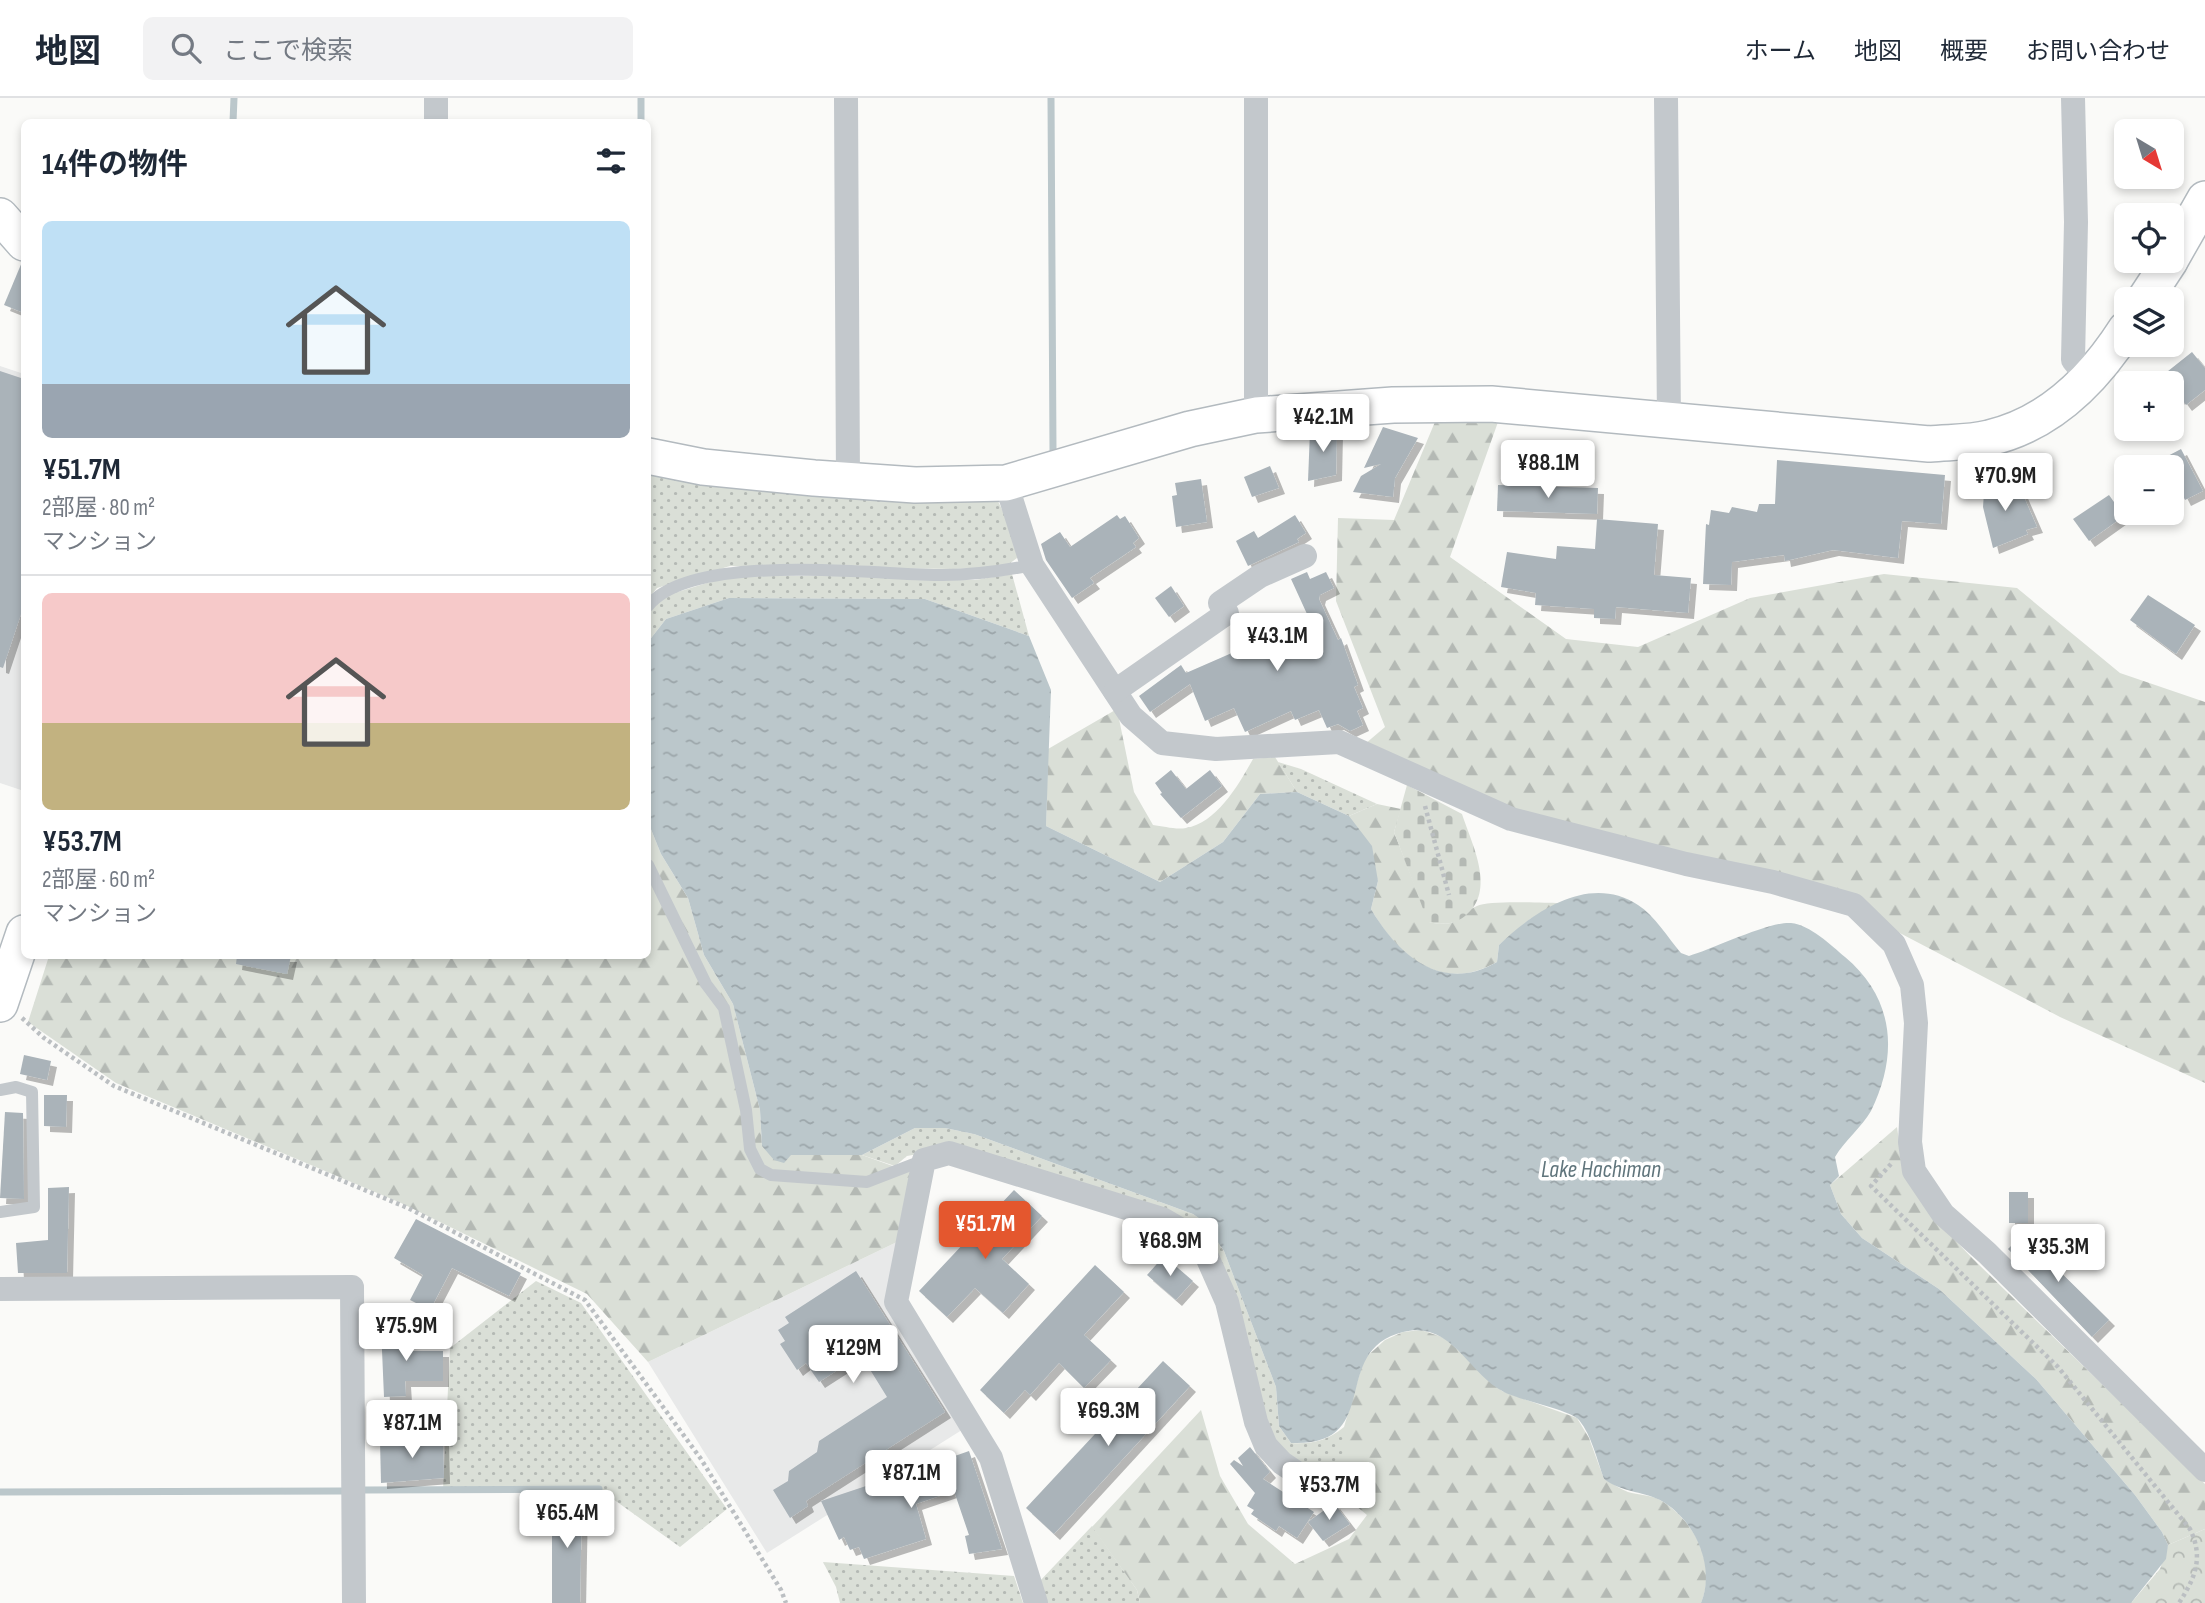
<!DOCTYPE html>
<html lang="ja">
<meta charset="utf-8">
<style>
body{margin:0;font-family:"Sofia Sans Condensed","Noto Sans JP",sans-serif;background:#f2f2f3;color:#1f2937;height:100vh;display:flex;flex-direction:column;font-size:26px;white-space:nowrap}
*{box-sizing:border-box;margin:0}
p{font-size:23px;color:#747a83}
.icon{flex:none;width:38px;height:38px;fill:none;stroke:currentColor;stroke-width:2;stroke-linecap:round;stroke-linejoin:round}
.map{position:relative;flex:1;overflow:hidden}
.sheet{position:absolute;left:21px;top:21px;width:630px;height:840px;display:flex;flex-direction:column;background:#fff;border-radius:10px;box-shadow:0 4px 10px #0003}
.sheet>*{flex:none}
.needle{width:46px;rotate:142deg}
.tools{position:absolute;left:2114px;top:21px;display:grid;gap:14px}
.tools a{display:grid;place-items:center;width:70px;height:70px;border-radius:10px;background:#fff;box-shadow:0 4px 10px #0003;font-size:35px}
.price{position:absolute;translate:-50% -60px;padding:0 16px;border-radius:7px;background:#fff;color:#222;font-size:23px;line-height:46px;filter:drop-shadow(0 2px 4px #0008)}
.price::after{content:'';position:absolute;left:50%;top:42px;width:21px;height:16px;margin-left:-10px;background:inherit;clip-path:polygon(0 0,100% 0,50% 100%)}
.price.on{background:#e4572e;color:#fff}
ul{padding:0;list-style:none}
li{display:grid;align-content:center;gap:14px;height:371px;padding:0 21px}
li+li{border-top:2px solid #e0e1e3}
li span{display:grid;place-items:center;height:217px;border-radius:10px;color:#555}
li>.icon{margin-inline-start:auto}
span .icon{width:126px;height:126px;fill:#fffc;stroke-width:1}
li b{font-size:30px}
h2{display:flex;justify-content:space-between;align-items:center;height:84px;padding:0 21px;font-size:30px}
header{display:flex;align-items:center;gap:42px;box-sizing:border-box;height:98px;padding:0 35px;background:#fff;border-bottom:2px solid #e0e1e3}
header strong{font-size:33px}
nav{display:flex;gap:38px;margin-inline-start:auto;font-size:24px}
.search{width:490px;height:63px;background:#f2f2f3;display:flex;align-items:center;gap:18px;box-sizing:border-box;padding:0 24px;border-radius:10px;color:#747a83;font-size:26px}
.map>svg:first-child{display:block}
.built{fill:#e8e9e9}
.grass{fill:url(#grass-dots)}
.forest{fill:url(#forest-firs)}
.cemetery{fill:url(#cemetery-stones)}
.park{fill:url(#park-crowns)}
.water{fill:url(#water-ripples)}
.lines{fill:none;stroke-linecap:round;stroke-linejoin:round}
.stream{stroke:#bbc7cb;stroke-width:7}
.building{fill:#aab3b9;filter:url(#shadow)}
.secondary-casing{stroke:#b3babf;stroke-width:38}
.path{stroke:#bbbfc2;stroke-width:4.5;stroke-dasharray:3.5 3.5;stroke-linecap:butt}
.lane{stroke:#c3c8cc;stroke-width:12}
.street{stroke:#c3c8cc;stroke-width:24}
.secondary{stroke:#fff;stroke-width:35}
.labels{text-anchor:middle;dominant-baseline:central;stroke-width:7;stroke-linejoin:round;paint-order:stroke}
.water-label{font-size:24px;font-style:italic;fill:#60757c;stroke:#fff}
</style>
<header>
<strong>地図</strong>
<div class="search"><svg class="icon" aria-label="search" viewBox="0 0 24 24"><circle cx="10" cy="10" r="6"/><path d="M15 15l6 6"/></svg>ここで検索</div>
<nav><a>ホーム</a><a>地図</a><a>概要</a><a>お問い合わせ</a></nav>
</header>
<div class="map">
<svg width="2205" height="1505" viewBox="0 0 2205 1505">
<defs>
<pattern id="grass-dots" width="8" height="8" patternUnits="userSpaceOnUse" patternTransform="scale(1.75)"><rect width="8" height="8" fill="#dadfd7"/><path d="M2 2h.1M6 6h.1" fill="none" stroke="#b4b9b4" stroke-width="1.8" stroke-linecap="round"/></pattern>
<pattern id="forest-firs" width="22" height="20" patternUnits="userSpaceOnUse" patternTransform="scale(1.75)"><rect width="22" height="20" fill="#dadfd7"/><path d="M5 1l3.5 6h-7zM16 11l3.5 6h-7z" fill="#b4b9b4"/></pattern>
<pattern id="cemetery-stones" width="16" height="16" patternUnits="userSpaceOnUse" patternTransform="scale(1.75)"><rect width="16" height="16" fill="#dadfd7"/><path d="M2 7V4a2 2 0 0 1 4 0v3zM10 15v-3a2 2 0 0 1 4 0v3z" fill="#b4b9b4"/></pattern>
<pattern id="park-crowns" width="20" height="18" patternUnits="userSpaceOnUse" patternTransform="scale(1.75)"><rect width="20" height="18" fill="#dadfd7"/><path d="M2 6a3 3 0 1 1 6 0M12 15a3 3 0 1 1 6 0" fill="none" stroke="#b4b9b4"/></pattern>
<pattern id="water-ripples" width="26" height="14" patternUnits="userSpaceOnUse" patternTransform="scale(1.75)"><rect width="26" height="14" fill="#bbc7cb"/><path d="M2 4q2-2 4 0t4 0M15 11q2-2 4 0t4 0" fill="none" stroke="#9ca6aa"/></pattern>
<filter id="shadow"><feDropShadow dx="6" dy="6" stdDeviation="0" flood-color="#0004"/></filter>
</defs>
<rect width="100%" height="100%" fill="#fafaf8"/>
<g class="built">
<path d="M0 268 24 276V693L0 685Z"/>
<path d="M899 1143 887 1209 965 1330 767 1455 648 1264Z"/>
</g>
<g class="grass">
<path d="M648 375 996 399 1020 449 1017 460 1005 469 953 471 730 468 657 490 648 501Z"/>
<path d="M1012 476 1029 538 925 501 729 500 666 521 648 544V516L661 499 730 478H865L975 482Z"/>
<path d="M1278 664 1301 671 1377 706 1349 718 1297 694Z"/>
<path d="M915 1030H945L974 1036 1193 1116 1203 1123 1224 1153 1276 1289 1279 1328 1291 1345C1313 1346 1327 1343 1344 1329V1398L1292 1364 1272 1343 1207 1143 956 1049 907 1058 895 1068 862 1057Z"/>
<path d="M536 1183 581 1205 727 1411 680 1449 599 1391 443 1392 450 1250Z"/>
<path d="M1092 1428 1137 1492 1140 1505H1045L1038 1485Z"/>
<path d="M823 1464 1014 1478 1023 1505H840L836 1489Z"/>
</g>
<g class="forest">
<path d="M1437 319 1498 324 1450 459 1566 541 1638 549 1750 500 1884 476 2017 490 2120 575 2205 604V985L2060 919 1894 832 1489 703 1365 646 1385 629 1336 503 1338 420 1394 422Z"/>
<path d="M1117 611 1134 694 1153 727C1163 728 1176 732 1186 730 1217 725 1239 686 1253 661L1275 659 1297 694 1260 696 1223 744 1160 784 1046 728 1048 651Z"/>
<path d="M1377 706 1401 711 1394 734 1429 824C1459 831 1455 818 1477 808 1488 802 1543 805 1559 805L1530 821 1499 847 1497 864C1441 896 1398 858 1371 811L1378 783 1349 718Z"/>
<path d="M648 724 661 756 688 800 704 857 733 906 760 1012 762 1048 791 1057H862L915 1076 899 1143 648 1264 587 1196 401 1105 116 985 28 924 49 858H648Z"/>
<path d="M1897 1029 1904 1078 1932 1118 1973 1161 2205 1386V1431L2168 1447 2162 1434 2135 1397 2036 1281 1939 1191 1862 1140 1841 1116 1830 1087Z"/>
<path d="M1421 1232 1445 1240 1502 1293 1577 1320 1589 1340 1604 1381C1612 1385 1620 1391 1628 1394 1638 1397 1651 1397 1660 1402 1695 1422 1717 1468 1701 1505H1140L1137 1492 1092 1429 1201 1312 1220 1378 1248 1426 1295 1466 1349 1441 1367 1417 1344 1398V1329L1364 1261 1385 1242 1403 1234Z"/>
</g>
<path class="cemetery" d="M1407 687 1462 716C1472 747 1497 793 1465 818 1454 827 1442 827 1428 824L1394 734Z"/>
<path class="park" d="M2205 1431V1505H2131L2160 1471 2168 1447Z"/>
<path class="water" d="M729 500 925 501 1029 538 1051 592 1046 728 1160 784 1223 744 1260 696 1297 694 1349 718 1372 748 1378 783 1371 811C1398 857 1442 896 1497 864L1499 847C1534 813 1590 775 1638 807 1655 818 1668 840 1681 855L1689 858C1713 851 1770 823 1791 825 1810 827 1831 847 1845 859 1894 900 1899 956 1871 1013 1862 1029 1845 1042 1835 1059L1839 1078 1830 1087 1841 1116 1862 1140 1939 1191 2036 1281 2135 1397 2162 1434 2168 1447 2166 1461 2131 1505H1701C1716 1469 1695 1421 1660 1402 1641 1393 1621 1394 1604 1381 1597 1362 1592 1338 1579 1322 1570 1312 1519 1302 1504 1294 1468 1276 1452 1222 1403 1234 1327 1253 1386 1349 1291 1345L1279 1328 1276 1289 1224 1153 1203 1123 1193 1116 974 1036 945 1030H915L862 1057H791L784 1065 774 1062 762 1048 760 1012 733 906 704 857 688 800 661 756 648 724V544L666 521Z"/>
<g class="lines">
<g class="stream">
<path d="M641 0V24"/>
<path d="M1051 0 1053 352"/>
<path d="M233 24 234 0"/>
<path d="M362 1392 599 1391"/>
<path d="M0 1394 342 1393"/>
</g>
</g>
<g class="building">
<path d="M22 164 24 165V215L4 207Z"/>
<path d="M2192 254 2205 270V292L2186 307 2180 299 2172 306V285H2153Z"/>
<path d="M0 273 24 281V507L3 570 0 569Z"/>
<path d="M1383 329 1418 340 1395 380 1393 399 1353 394 1361 378 1381 366 1364 370Z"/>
<path d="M1337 331 1336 377 1308 383 1310 333Z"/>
<path d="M2181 351 2203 393 2185 402 2172 376V369H2168L2164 360Z"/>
<path d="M1777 362 1945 377 1941 426 1902 423 1898 460 1833 452 1785 463 1784 457 1732 464 1731 487 1703 486 1706 426 1709 427 1711 412 1729 415 1732 409 1757 414 1759 406H1775Z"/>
<path d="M1270 368 1279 390 1252 399 1244 379Z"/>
<path d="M2002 379 2008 401 2020 390 2037 429 2026 432 2028 436 1993 450 1983 409 1985 380Z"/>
<path d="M1201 381 1207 424 1176 429 1172 398 1177 397 1175 385Z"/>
<path d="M1498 387 1598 390 1597 416 1497 413Z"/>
<path d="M2109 397 2124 418 2089 443 2073 421Z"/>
<path d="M1117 417 1120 421 1125 418 1139 440 1133 445 1136 449 1090 480 1094 485 1072 500 1046 462 1041 446 1060 434 1070 449Z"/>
<path d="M1295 417 1306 435 1297 441 1299 444 1248 468 1236 443 1254 433 1258 440Z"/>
<path d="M1597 421 1658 426 1654 477 1691 480 1688 515 1616 509 1615 521 1594 520V511L1535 507 1536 495 1501 489 1507 454 1556 461 1557 448 1595 451Z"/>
<path d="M1307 474 1310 481 1326 474 1334 490 1320 497 1319 501 1338 542 1341 540 1358 587 1354 589 1363 610 1357 613 1363 627 1350 633 1338 626 1327 630 1319 612 1295 622 1291 613 1245 634 1234 610 1205 623 1190 586 1150 614 1139 598 1181 567 1186 575 1257 544 1256 541 1297 524 1296 521 1307 516 1291 481Z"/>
<path d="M1171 488 1184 508 1169 519 1155 500Z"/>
<path d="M2148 497 2195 527 2176 556 2130 522Z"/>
<path d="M1171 672 1186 691 1210 672 1222 688 1181 720 1160 696 1162 695 1155 685Z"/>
<path d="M237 858H291L287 876 236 866Z"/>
<path d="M24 957 51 963 47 982 20 976Z"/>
<path d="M44 997H67L66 1029 44 1028Z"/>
<path d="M5 1014 23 1015 24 1101 0 1100Z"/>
<path d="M69 1089 67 1175H18L16 1145 48 1142V1090Z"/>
<path d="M1014 1092 1042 1118 1002 1161 1029 1186 1003 1215 975 1190 947 1219 919 1193Z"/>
<rect x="2009" y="1094" width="19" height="31"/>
<path d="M416 1121 521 1175 509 1198 452 1170 430 1212 410 1202 423 1177 394 1160Z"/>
<path d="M2027 1132 2046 1153 2044 1158 2109 1222 2092 1239 2008 1151Z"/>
<path d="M1164 1158 1193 1183 1176 1202 1147 1177Z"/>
<path d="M1095 1167 1124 1194 1084 1237 1111 1262 1084 1290 1059 1265 1030 1297 1025 1292 1004 1315 980 1292Z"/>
<path d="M856 1173 945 1314 806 1403 808 1408 790 1420 773 1392 788 1383 789 1373 817 1354 819 1343 887 1299 861 1257 819 1284 806 1265 797 1272 780 1246 785 1243 778 1232 789 1225 785 1219Z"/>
<path d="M381 1229H405L406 1253H443V1283H405L406 1298 384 1299Z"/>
<path d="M1163 1263 1190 1288 1054 1436 1026 1410Z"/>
<path d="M443 1340 444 1380 381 1385 380 1343Z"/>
<path d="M1250 1349 1270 1374 1263 1381 1314 1414 1297 1440 1279 1428 1276 1433 1251 1416 1254 1412 1247 1408 1255 1395 1230 1366 1234 1362 1243 1368 1238 1360Z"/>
<path d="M969 1353 1002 1451 969 1456 965 1438 969 1437 954 1393 916 1406 926 1441 864 1461 859 1449 850 1452 844 1439 839 1442 821 1403 896 1378 901 1386 938 1375 935 1365Z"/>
<path d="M552 1401H582L580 1505H552Z"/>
<path d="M1334 1405 1350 1426 1323 1443 1308 1424Z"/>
</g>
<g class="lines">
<defs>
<g id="secondary">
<path d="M0 118 24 145"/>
<path d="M2172 159 2205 101"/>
<path d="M2145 201 2170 163"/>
<path d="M648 358 703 369 814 380 915 387 1006 385 1190 331 1256 317 1393 307 1491 306 1929 346C1948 344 1970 345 1989 340 2050 326 2094 281 2126 231"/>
<path d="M0 906 24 835"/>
</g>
</defs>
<use href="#secondary" class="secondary-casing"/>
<g class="path">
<path d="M1425 708 1449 797"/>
<path d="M22 920 44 940 114 988 408 1110 585 1202 701 1361 781 1492 786 1505"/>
<path d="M1891 1066 1871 1088 2058 1269 2190 1431C2204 1460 2195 1480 2179 1505"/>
</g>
<g class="lane">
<path d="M648 508C693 453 874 477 942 477 973 477 1003 473 1032 467"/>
<path d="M648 767 706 886 724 910 746 1012 750 1051 760 1071 771 1077 867 1084 924 1062"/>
<path d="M0 992 16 989 32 994 34 1109 0 1114"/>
</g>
<g class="street">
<path d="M436 0V24"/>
<path d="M846 0 848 382"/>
<path d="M1666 0 1669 322"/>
<path d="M2073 0 2076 124 2073 262 2089 281"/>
<path d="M1256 317V0"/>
<path d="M1006 385 1032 467 1131 618 1162 645 1216 651 1339 644 1511 721 1686 766 1773 784 1854 807 1894 846 1912 887 1916 925 1910 1044 1914 1073 1943 1116 1987 1155 2205 1372"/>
<path d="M1115 593 1227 515 1220 505 1260 478 1305 458"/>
<path d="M0 1191 352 1189 354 1505"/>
<path d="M1036 1505 991 1360 896 1204 924 1062 949 1055 1162 1121 1200 1143 1227 1204 1256 1324 1266 1348 1282 1365 1325 1394"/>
</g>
<use href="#secondary" class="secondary"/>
</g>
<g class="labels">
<g class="water-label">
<text x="1601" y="1071">Lake Hachiman</text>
</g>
</g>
</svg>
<div class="tools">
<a><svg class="needle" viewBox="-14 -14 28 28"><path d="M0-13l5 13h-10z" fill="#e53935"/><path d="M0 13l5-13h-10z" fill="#747a83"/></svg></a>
<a><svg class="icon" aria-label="locate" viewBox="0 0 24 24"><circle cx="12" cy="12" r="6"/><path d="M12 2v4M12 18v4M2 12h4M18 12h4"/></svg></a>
<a><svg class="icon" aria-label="layers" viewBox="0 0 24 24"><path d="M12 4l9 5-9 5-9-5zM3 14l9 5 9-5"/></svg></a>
<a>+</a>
<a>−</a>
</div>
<b class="price" style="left:1323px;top:356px">¥42.1M</b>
<b class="price" style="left:1548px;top:402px">¥88.1M</b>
<b class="price" style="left:2005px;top:415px">¥70.9M</b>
<b class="price" style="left:1277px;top:575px">¥43.1M</b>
<b class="price on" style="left:985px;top:1163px">¥51.7M</b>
<b class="price" style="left:1170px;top:1180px">¥68.9M</b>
<b class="price" style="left:2058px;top:1186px">¥35.3M</b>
<b class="price" style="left:406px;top:1265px">¥75.9M</b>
<b class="price" style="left:853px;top:1287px">¥129M</b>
<b class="price" style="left:1108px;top:1350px">¥69.3M</b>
<b class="price" style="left:412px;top:1362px">¥87.1M</b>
<b class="price" style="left:911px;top:1412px">¥87.1M</b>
<b class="price" style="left:1329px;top:1424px">¥53.7M</b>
<b class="price" style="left:567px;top:1452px">¥65.4M</b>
<section class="sheet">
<h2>14件の物件<svg class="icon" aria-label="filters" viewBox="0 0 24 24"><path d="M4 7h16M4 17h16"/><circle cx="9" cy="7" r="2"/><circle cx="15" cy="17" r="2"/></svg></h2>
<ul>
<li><span style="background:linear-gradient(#bfe0f5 75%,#9aa5b1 0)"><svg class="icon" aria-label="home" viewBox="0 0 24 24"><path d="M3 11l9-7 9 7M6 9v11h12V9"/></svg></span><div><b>¥51.7M</b><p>2部屋 · 80 m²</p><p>マンション</p></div></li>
<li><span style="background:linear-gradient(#f6c9c9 60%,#c2b280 0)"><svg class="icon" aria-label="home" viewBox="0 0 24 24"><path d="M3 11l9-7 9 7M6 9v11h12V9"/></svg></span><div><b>¥53.7M</b><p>2部屋 · 60 m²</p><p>マンション</p></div></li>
</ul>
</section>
</div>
